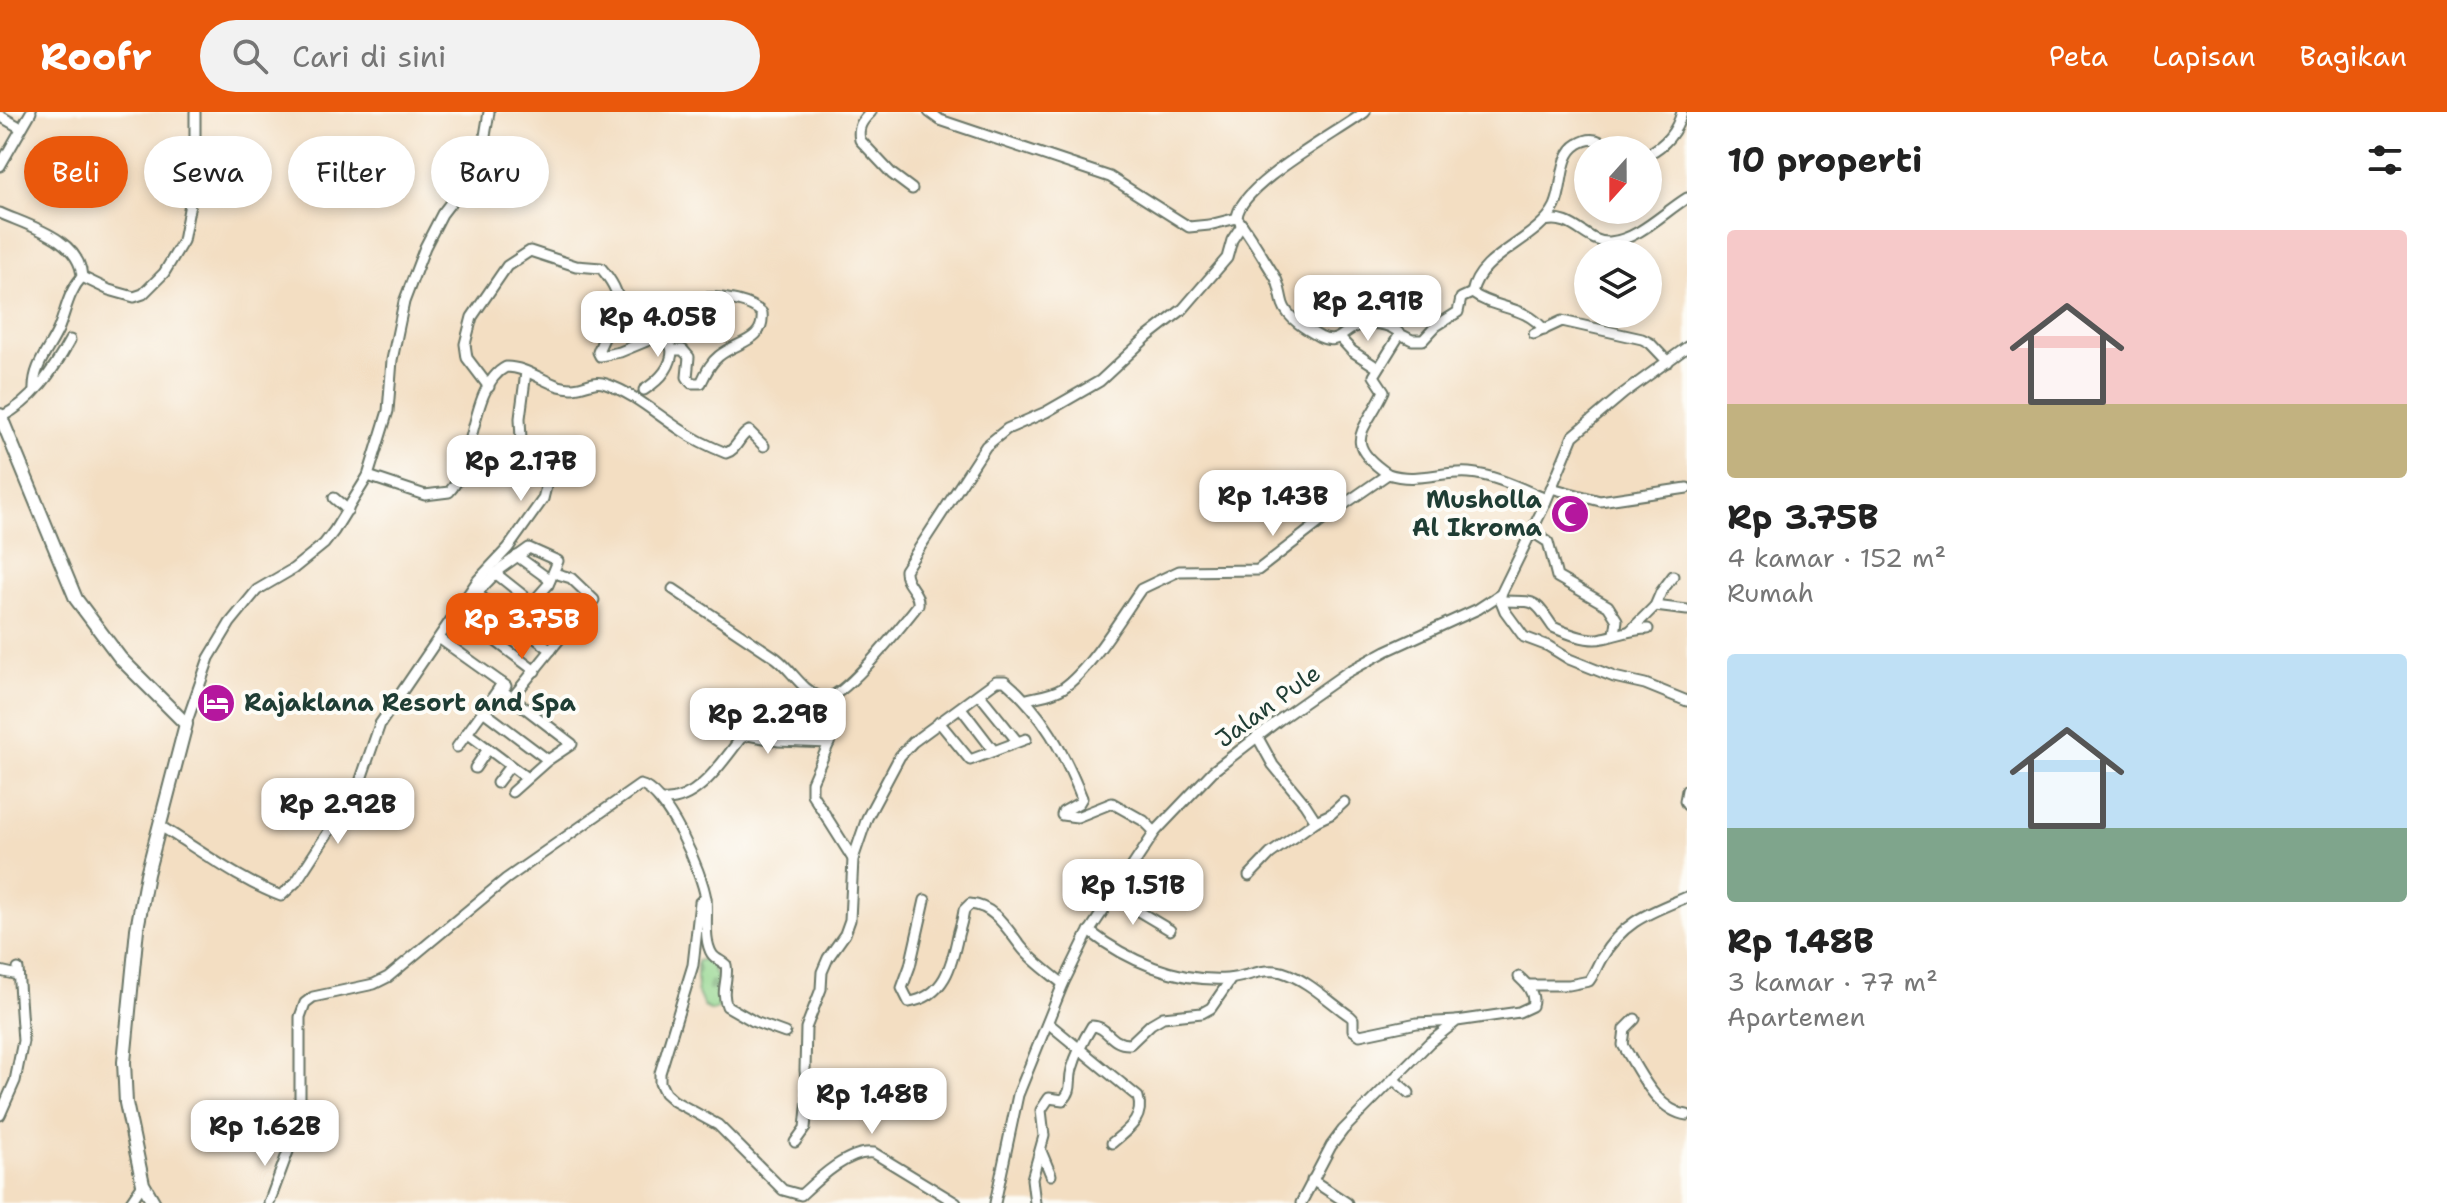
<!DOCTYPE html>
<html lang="id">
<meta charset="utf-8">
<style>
body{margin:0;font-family:"Shantell Sans",sans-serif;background:#f2f2f2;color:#222;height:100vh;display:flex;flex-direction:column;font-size:30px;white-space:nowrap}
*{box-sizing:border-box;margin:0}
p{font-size:26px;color:#767676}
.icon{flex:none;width:44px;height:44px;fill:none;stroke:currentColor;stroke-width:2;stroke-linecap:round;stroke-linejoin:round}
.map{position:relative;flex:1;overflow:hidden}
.panel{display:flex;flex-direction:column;background:#fff;width:760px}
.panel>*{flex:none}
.hud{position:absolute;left:24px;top:24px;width:760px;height:72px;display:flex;gap:16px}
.needle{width:52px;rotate:201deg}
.buttons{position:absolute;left:1574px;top:24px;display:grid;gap:16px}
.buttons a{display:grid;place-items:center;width:88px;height:88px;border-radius:50%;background:#fff;box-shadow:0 4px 12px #0003;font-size:40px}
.price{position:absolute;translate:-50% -68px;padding:0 18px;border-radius:16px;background:#fff;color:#222;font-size:26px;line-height:52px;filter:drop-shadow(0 2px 4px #0008)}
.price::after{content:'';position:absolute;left:50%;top:48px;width:24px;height:18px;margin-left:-12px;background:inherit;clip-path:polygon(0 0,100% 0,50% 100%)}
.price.on{background:#ea580c;color:#fff}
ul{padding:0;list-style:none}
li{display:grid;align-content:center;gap:16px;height:424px;padding:0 40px}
li span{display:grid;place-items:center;height:248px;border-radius:8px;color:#555}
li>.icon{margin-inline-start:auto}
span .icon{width:144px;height:144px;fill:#fffc;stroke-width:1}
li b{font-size:34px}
h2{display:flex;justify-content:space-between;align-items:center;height:96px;padding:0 40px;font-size:34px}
.pill{padding:0 28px;border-radius:36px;background:#fff;box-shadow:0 4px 12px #0003;font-size:28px;line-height:72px}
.pill.on{background:#ea580c;color:#fff}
header{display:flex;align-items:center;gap:48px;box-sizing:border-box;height:112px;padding:0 40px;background:#ea580c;color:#fff}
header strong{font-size:38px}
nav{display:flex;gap:44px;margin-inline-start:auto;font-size:28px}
.search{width:560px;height:72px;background:#f2f2f2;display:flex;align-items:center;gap:20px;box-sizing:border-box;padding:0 28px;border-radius:44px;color:#767676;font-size:30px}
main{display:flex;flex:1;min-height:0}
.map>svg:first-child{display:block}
.cemetery{fill:url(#cemetery-stones);stroke:#598960;stroke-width:2}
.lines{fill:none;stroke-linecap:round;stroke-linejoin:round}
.minor-casing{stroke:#697566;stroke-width:13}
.major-casing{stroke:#697566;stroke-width:16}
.minor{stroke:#fff;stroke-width:9}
.major{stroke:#fff;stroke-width:12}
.labels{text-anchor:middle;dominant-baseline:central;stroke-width:8;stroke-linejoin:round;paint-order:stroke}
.poi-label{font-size:24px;font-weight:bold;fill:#1f3d34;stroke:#fdfcf7;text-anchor:end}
.street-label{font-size:24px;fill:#1f3d34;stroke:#fdfcf7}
</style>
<header>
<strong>Roofr</strong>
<div class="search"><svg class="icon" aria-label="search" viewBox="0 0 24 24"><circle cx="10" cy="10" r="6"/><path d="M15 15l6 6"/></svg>Cari di sini</div>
<nav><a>Peta</a><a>Lapisan</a><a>Bagikan</a></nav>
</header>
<main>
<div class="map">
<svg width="1687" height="1091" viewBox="0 0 1687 1091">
<defs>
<pattern id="cemetery-stones" width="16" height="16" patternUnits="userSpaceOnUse" patternTransform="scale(2)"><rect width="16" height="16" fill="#93d58d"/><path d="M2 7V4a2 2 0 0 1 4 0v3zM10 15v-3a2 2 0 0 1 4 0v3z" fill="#77ae74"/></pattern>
</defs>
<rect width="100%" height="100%" fill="#fdfcf7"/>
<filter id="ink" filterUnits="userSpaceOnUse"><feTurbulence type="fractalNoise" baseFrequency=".0125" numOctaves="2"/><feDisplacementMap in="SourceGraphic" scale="16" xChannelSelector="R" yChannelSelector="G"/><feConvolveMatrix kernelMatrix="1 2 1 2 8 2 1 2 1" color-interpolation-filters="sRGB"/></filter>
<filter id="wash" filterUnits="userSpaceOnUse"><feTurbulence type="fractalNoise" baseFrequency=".006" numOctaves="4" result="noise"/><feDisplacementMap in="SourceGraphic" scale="32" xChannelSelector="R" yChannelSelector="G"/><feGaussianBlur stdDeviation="1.8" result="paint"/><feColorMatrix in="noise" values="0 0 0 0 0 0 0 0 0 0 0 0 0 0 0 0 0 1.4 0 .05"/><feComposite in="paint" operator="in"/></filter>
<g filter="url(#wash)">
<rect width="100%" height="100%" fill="#f3dec2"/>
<path class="cemetery" d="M704 847 712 849 714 861 726 876 723 895 712 899 704 895 697 879V849Z"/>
</g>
<g filter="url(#ink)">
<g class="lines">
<defs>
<g id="minor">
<path d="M871 0C862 9 857 15 860 28L892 62 912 77"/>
<path d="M929 0 940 8 1110 65 1189 115 1209 113 1237 106"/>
<path d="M1365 0C1339 20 1238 74 1237 106 1250 123 1262 144 1274 163 1280 172 1280 182 1283 192 1288 207 1307 218 1320 225 1336 233 1341 222 1353 216 1367 209 1389 210 1400 222"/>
<path d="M0 4 21 16"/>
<path d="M1648 42C1666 33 1677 19 1682 0"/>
<path d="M0 54 31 0"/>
<path d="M0 101C29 114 80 127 82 165 68 180 66 199 58 218 49 238 33 254 34 278"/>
<path d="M1545 109C1574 102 1586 132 1610 130 1639 127 1664 100 1687 86"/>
<path d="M82 165 109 178 134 185 143 182 164 161 183 129 195 65V0"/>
<path d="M1472 181C1479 142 1538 129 1555 94 1564 75 1559 43 1578 32 1591 24 1601 27 1610 38"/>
<path d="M1534 222 1562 209 1642 227 1650 231 1668 250"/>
<path d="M1340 226 1352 239 1378 256"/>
<path d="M489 275 467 246 465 232 472 205 507 154 530 139 576 154 601 156C633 194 613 201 598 240L600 244 620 240 666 221C654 176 741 179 762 201 765 230 737 229 719 244 710 251 706 261 701 271H691L687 265 689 245 683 238H672L666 221"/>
<path d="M644 278C658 269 672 256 672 238"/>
<path d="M1 305C33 289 53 259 70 228"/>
<path d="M1388 362C1340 329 1365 320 1384 279L1374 264 1400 222 1412 228H1423L1436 214 1458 200 1461 186 1472 181C1495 198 1526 193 1544 218"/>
<path d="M368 364 425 383 449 380C475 354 470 273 506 255 525 255 541 268 559 274 583 281 589 266 606 272 635 282 656 302 681 318 694 327 711 335 726 341 737 338 739 324 749 319L764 334"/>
<path d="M1551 376 1600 389 1687 376"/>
<path d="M334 386 348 398"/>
<path d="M1530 423H1537L1548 430 1557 465 1608 494 1617 508 1615 522"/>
<path d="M517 444 550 468"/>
<path d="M495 461 567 518 512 586 499 576 502 571"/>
<path d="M554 461 571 466 594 488"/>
<path d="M673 477 776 546C793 559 801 578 822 586 840 593 905 509 918 493 920 479 904 473 905 458L986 334 1007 317 1046 300 1100 269 1147 225 1183 197 1227 146 1232 128 1242 113"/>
<path d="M476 481 551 538"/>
<path d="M1501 482V489L1505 499 1524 525 1548 534 1569 547 1614 565 1645 572 1687 589"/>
<path d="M475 483 501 456 529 436 558 449 548 473 533 490"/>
<path d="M1501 489C1536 490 1533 485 1553 515 1566 521 1589 530 1603 526 1619 523 1631 517 1648 517"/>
<path d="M1655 494 1687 498"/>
<path d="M460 502 535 559"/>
<path d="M1631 518 1655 494 1661 480 1673 464"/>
<path d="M443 529 506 574"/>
<path d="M499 576 483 599 548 648"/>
<path d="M979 582 1017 629"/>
<path d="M512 586 572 632 548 648 512 680"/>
<path d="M1027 587C1039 584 1052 583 1063 576 1089 559 1122 504 1141 477L1179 459 1258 458 1333 400 1388 362C1416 371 1441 359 1469 361 1495 363 1522 377 1546 387"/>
<path d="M961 596 994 639"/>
<path d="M939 610 970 648 1026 627"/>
<path d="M186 612 209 546 230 511 257 478 293 457 324 432 334 419 368 364 388 299 392 248 404 190 425 135 442 102 465 72 482 42 489 0"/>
<path d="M467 621 527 666"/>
<path d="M829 631 812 670V682L853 747"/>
<path d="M457 635 483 599"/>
<path d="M475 656 488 637"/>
<path d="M497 671 510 654"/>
<path d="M1687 678 1685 689 1687 693"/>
<path d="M662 688C697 691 722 650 741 626L748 623 779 629 829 631 832 617 830 587"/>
<path d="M1316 709 1331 702 1344 690"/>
<path d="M160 714C200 738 237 767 281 784L296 770 359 673 380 612 478 468 508 436 543 387 551 354 521 328 520 306 526 260"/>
<path d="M1249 764 1270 742 1316 709 1305 692 1273 653 1257 624"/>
<path d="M1113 784 1170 818"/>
<path d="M706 786 700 790 693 853 660 961V971L665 981 674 989 718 1013 783 1078 801 1083C818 1067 849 1037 874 1041L956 1091"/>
<path d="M925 788 910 854 902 876 909 890C944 885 952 853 958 823 960 815 963 807 964 798L970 792C996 794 1008 819 1023 837 1034 850 1050 861 1063 872"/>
<path d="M1089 819C1128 849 1177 870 1227 867 1246 866 1262 855 1282 860 1308 868 1328 889 1350 904L1353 907V918L1360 923 1417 911 1457 909"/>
<path d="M0 859 18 863"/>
<path d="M1528 873H1569L1589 869C1594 862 1597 854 1601 847 1623 809 1649 801 1687 785"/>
<path d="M1635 907 1625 917 1623 933C1638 957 1656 999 1687 1003"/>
<path d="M1048 911 1138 985C1145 1007 1127 1018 1112 1031"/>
<path d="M1394 968 1409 981"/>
<path d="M0 1003 15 969 23 929 18 857"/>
<path d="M795 1030 805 1016 808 986 805 958 806 916 821 877 822 860 828 846 845 822 850 808 853 747 867 706 900 644 913 630 996 569H1005C1043 601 1064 641 1082 686L1079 691 1063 700 1062 703 1077 705 1112 691 1144 709 1155 720"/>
<path d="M1041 1039 1051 1063"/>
<path d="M1312 1068 1347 1091"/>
<path d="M130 1091 143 1072"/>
<path d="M269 1091 300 1007V905L305 891 313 885 374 872 388 865 506 767 640 673C667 679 702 760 706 787 708 803 703 828 712 842 715 847 722 849 726 853 729 867 720 879 727 894L755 910 785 921"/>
<path d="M995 1091 1018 983 1063 872 1087 823 1155 720 1213 659 1279 608 1346 561 1386 539 1478 497 1501 482 1544 394 1573 324 1624 281 1687 235"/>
<path d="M1035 1091 1032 1067 1044 1024 1041 998 1049 986 1063 988C1074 977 1068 971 1072 957 1076 943 1084 927 1092 914 1108 914 1110 933 1130 932L1151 912 1163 905 1202 901 1211 896 1231 867"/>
<path d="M1301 1091 1331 1034 1343 1018 1429 931 1457 909 1519 900 1532 894C1536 882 1527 872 1519 865"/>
</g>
<path id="major" d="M0 303 76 487 121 547 186 612 147 762 137 817 124 950 126 991 143 1072 154 1091"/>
</defs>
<use href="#minor" class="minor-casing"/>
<use href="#major" class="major-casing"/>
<use href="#minor" class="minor"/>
<use href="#major" class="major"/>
</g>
</g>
<defs>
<symbol id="mosque-disc" viewBox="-11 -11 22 22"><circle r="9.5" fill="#b5179e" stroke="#fdfcf7"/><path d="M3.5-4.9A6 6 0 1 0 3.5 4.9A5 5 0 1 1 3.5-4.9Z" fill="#fff"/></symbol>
<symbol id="hotel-disc" viewBox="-11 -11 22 22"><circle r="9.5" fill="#b5179e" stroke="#fdfcf7"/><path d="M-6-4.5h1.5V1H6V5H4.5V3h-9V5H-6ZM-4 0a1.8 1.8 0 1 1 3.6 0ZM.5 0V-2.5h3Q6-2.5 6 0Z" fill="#fff"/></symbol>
</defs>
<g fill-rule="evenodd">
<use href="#mosque-disc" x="1548" y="380" width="44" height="44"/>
<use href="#hotel-disc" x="194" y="569" width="44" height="44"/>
</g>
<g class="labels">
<g class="poi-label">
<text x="1542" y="388">Musholla<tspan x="1542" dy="28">Al Ikroma</tspan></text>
<text x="244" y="591" text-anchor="start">Rajaklana Resort and Spa</text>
</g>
<g class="street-label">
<text transform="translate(1268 594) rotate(-36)">Jalan Pule</text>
</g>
</g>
</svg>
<div class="buttons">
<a><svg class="needle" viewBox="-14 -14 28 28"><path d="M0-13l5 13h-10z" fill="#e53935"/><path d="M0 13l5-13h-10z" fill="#767676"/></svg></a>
<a><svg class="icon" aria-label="layers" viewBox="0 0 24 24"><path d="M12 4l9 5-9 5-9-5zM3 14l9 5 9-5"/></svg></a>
</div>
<b class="price" style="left:1368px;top:231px">Rp 2.91B</b>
<b class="price" style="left:658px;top:247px">Rp 4.05B</b>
<b class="price" style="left:521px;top:391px">Rp 2.17B</b>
<b class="price" style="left:1273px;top:426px">Rp 1.43B</b>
<b class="price on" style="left:522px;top:549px">Rp 3.75B</b>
<b class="price" style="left:768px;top:644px">Rp 2.29B</b>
<b class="price" style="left:338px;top:734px">Rp 2.92B</b>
<b class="price" style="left:1133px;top:815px">Rp 1.51B</b>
<b class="price" style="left:872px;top:1024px">Rp 1.48B</b>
<b class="price" style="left:265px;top:1056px">Rp 1.62B</b>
<div class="hud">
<a class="pill on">Beli</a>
<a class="pill">Sewa</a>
<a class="pill">Filter</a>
<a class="pill">Baru</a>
</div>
</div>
<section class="panel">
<h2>10 properti<svg class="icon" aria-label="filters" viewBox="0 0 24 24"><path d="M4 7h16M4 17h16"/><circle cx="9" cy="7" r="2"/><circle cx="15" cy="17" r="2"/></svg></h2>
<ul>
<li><span style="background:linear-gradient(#f6c9c9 70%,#c2b280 0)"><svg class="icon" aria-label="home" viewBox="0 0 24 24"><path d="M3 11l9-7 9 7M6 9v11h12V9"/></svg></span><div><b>Rp 3.75B</b><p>4 kamar · 152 m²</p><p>Rumah</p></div></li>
<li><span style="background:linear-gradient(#bfe0f5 70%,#7fa58c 0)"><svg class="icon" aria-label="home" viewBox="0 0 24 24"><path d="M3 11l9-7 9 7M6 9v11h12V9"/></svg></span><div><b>Rp 1.48B</b><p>3 kamar · 77 m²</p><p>Apartemen</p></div></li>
</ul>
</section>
</main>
